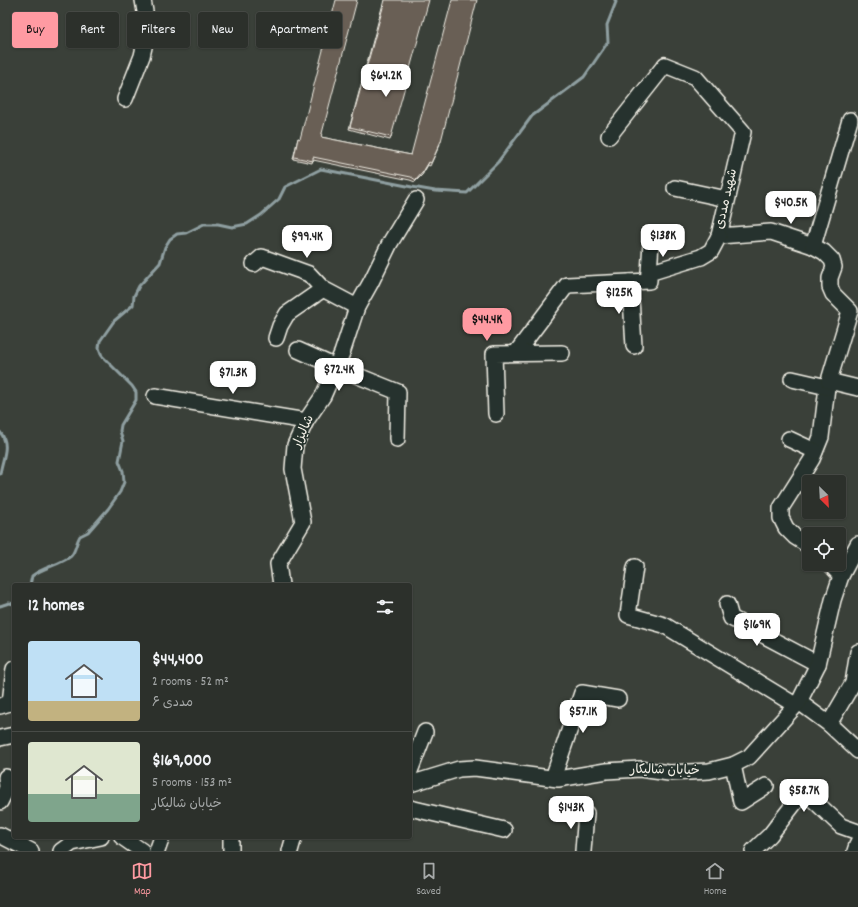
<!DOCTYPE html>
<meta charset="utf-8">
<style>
body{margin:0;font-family:Dekko,"Playpen Sans Arabic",sans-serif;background:#343833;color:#f1f3f6;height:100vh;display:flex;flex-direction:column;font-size:15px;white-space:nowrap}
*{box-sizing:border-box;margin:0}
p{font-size:13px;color:#a6a9a9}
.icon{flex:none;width:22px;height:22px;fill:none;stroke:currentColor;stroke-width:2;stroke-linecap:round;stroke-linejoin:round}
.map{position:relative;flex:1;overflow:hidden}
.panel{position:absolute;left:12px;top:583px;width:400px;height:256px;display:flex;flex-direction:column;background:#2c302b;border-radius:4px;box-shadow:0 1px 3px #0004,0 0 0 1px #484b47}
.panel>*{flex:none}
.top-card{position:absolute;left:12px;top:12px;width:400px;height:36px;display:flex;gap:8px}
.needle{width:26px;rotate:156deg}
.tools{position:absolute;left:802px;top:475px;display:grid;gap:8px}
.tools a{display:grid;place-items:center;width:44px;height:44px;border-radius:4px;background:#2c302b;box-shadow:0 1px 3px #0004,0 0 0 1px #484b47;font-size:20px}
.price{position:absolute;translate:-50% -34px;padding:0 9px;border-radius:8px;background:#fff;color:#222;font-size:13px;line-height:26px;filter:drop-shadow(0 1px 2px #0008)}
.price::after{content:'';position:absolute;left:50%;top:24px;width:12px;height:9px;margin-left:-6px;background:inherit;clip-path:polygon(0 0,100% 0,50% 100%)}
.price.active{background:#ff9aa2;color:#111}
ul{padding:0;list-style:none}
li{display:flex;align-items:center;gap:12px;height:100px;padding:0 16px}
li+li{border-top:1px solid #484b47}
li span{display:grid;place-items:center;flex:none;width:112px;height:80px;border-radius:4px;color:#555}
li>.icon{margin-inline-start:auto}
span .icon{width:48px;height:48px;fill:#fffc;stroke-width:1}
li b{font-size:17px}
h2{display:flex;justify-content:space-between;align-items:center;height:48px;padding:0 16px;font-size:17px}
.pill{padding:0 14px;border-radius:4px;background:#2c302b;box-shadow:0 1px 3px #0004,0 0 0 1px #484b47;font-size:14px;line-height:36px}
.pill.active{background:#ff9aa2;color:#111}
.tab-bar{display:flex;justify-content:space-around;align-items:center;height:56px;border-top:1px solid #484b47;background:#2c302b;font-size:11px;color:#a6a9a9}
.tab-bar a{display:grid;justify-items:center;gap:2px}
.tab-bar .active{color:#ff9aa2}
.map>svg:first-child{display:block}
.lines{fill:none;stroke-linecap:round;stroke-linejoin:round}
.stream{stroke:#8f9fa1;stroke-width:3}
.minor-casing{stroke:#f4f1e8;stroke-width:18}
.minor{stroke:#26332d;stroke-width:15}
.wall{fill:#5a5148;stroke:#f4f1e8}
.shaded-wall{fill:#4a423b;stroke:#f4f1e8}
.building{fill:#695e54;stroke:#f4f1e8}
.labels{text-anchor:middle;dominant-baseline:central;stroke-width:3;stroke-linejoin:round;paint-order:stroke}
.street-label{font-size:13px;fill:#f4f1e8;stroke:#26332d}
</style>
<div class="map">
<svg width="858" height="851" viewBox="0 0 858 851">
<rect width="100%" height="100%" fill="#3a4039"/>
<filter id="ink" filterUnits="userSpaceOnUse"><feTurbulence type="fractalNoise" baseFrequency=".025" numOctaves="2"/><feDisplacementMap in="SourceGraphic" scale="8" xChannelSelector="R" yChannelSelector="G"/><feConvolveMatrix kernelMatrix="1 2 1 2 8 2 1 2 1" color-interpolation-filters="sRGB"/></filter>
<g filter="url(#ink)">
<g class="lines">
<g class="stream">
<path d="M0 432C11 445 2 459 0 474"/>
<path d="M30 585 32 576C43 567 60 565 71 556 76 551 76 542 80 536L88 532 108 509 120 492 124 482 123 471 119 461 123 441 120 431 121 425 136 400V392L132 386 102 356 99 348 100 341 114 321 133 305 134 296 139 286 160 263 165 247 170 239 177 234 186 233 204 224H218L232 227 247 224 261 215 279 199 285 187 321 169 412 187 435 191 467 193 498 162 532 116 584 77 608 42 607 25 616 2 615 0"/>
<path d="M0 606 9 603 14 604"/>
</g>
<defs>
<g id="minor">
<path d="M125 99 142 56 148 29 143 0"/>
<path d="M609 136 665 65 695 77 743 132 719 236 771 232 813 246 824 252 832 260 834 267 830 278V287L833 294 850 311 827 387 821 437 812 459 781 508V518L786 528 795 537 809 546"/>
<path d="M675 188 727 199"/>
<path d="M813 246 850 120"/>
<path d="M254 264 262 257 309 274 323 289 357 307"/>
<path d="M649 273 651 243"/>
<path d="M630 282 634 346"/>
<path d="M276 338 280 326 287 314 323 289"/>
<path d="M298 350 336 367 398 392 397 439"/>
<path d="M516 353 567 285 649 281V273L701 257 711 251 719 236"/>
<path d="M792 379 827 387"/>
<path d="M829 381 858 388"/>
<path d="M155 396 306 421"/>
<path d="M496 414 494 354 562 353"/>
<path d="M789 439 815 451"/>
<path d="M830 564 841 576"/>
<path d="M635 567 628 615 664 625 795 705"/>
<path d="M281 585 278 564 303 522 293 469 295 445 306 421 323 396 342 353 357 307 371 282 390 243 416 200"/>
<path d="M727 604 731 618 818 664"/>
<path d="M799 702 829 724 858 751"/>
<path d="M0 706 10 703 14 669"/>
<path d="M829 724 853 683 858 652"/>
<path d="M0 738 14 735"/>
<path d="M733 765 741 802 766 786"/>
<path d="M410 771 425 732"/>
<path d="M553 778 582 693 618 699"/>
<path d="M410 784 459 769 475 768 558 779 606 771 640 769 669 773 709 771 733 765 749 757 799 702 818 664 833 600 841 576 858 544"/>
<path d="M0 802 7 788 6 777"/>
<path d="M410 808 504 830"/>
<path d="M0 835 31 851"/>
<path d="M122 837 142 851"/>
<path d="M61 851 72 843 101 837"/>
<path d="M157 851 162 837"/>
<path d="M231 851V837"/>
<path d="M290 851 294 837"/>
<path d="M583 851 586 813"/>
<path d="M753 851 770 835 804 791 841 826 858 832"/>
<path d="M855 851 858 842"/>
</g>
</defs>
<use href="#minor" class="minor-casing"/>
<use href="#minor" class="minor"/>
</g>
<g class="wall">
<path d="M384 0 391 137 390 140 349 129Z"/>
<path d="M321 137 411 155 440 144 430 166 428 165 422 175 415 182 410 180 313 160 312 163 293 159 298 138 300 139Z"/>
</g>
<path class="shaded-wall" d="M429 162 422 175 415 182 416 180Z"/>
<g class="building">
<path d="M336 0H357L321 137 411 155 452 0H477L441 141 431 163 429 162 423 172 416 180 411 177 313 157V161L294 157 298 138 300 139Z"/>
<path d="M385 0H429L391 137 350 127Z"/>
</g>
</g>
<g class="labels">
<g class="street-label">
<text transform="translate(727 199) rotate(-77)">شهید مددی</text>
<text transform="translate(304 432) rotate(-66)">شالیزار</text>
<text transform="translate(665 771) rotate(1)">خیابان شالیکار</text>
</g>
</g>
</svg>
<div class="tools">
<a><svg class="needle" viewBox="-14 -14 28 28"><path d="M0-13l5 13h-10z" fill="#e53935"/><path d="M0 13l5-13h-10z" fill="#a6a9a9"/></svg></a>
<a><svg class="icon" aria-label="locate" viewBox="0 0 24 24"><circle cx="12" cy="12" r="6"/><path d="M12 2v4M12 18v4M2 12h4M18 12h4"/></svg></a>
</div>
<b class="price" style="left:386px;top:98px">$64.2K</b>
<b class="price" style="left:791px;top:225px">$40.5K</b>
<b class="price" style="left:663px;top:258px">$138K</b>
<b class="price" style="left:307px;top:259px">$99.4K</b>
<b class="price" style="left:619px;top:315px">$125K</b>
<b class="price active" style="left:487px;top:342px">$44.4K</b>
<b class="price" style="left:339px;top:392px">$72.4K</b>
<b class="price" style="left:233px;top:395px">$71.3K</b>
<b class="price" style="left:757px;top:647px">$169K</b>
<b class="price" style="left:583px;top:734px">$57.1K</b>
<b class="price" style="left:804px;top:813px">$58.7K</b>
<b class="price" style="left:571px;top:830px">$143K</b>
<div class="top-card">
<a class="pill active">Buy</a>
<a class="pill">Rent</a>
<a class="pill">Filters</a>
<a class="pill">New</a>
<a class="pill">Apartment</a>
</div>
<section class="panel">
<h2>12 homes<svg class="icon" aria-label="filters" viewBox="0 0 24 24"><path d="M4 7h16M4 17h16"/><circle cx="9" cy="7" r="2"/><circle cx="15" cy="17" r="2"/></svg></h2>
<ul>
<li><span style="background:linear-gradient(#bfe0f5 75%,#c2b280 0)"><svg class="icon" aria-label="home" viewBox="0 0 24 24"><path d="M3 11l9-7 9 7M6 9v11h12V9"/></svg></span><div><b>$44,400</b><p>2 rooms · 52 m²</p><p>مددی ۶</p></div></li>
<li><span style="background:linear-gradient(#dfe7d0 65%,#7fa58c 0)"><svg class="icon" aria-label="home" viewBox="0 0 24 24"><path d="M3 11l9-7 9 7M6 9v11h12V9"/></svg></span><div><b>$169,000</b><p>5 rooms · 153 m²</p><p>خیابان شالیکار</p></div></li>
</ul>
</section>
</div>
<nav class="tab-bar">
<a class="active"><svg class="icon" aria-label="map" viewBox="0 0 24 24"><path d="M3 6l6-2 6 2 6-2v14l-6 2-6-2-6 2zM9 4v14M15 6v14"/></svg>Map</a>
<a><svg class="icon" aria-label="saved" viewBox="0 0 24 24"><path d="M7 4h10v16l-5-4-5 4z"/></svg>Saved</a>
<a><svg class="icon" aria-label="home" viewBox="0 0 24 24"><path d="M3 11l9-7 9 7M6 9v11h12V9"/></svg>Home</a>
</nav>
